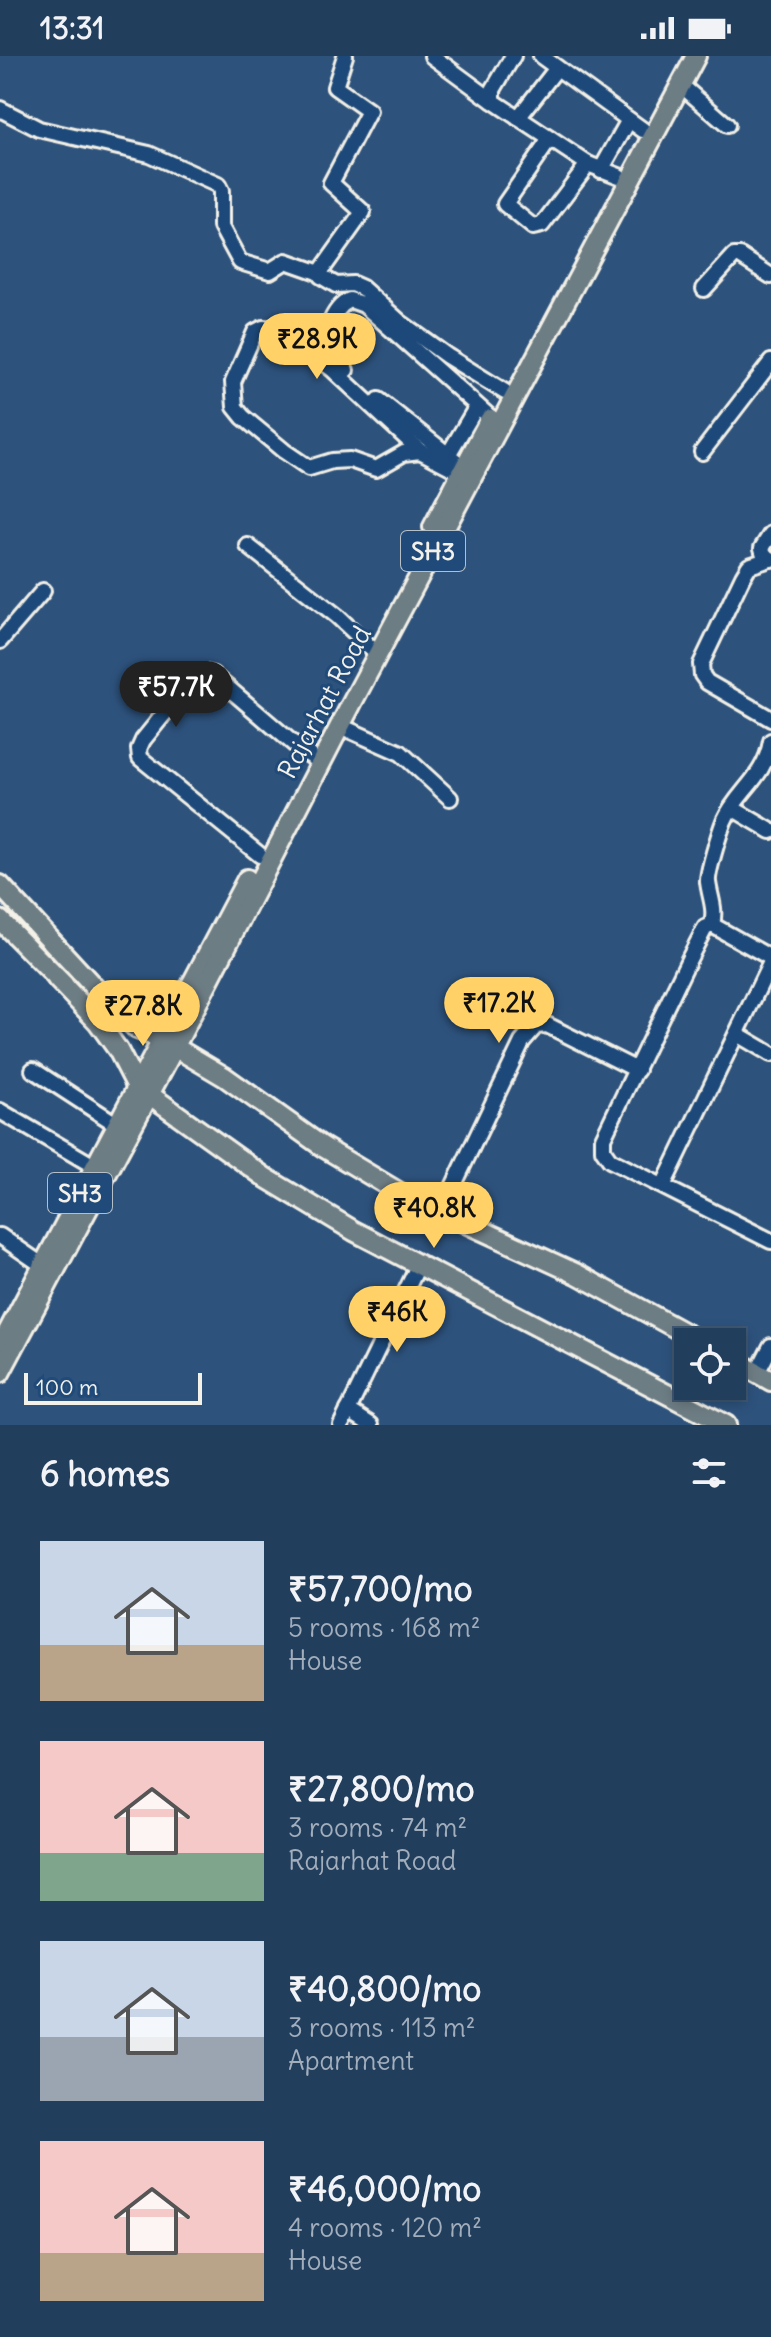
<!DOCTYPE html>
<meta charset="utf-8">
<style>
body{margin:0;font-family:Delius,sans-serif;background:#2e4966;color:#f1f3f6;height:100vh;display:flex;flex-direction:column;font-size:30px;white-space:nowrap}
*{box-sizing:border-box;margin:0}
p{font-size:26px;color:#a2aebc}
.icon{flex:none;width:44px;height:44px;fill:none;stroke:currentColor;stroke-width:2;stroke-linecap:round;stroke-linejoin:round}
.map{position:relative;height:1369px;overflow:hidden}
.drawer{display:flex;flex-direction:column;background:#223e5d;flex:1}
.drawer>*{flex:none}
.buttons{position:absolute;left:674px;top:1272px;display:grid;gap:16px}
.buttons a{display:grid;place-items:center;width:72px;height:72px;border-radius:0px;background:#223e5d;box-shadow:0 4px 12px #0003,0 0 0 2px #3f5772;font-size:40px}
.scale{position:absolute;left:24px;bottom:20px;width:178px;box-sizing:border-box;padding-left:8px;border:4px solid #f4f1e8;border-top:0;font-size:22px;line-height:28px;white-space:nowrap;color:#f4f1e8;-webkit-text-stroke:6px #1f4a7a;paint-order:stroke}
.price{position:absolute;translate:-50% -68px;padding:0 18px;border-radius:28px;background:#ffd166;color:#111;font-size:26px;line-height:52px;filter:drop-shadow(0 2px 4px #0008)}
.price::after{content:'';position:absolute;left:50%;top:48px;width:24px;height:18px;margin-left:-12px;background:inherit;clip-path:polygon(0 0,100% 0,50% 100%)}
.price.active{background:#222;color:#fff}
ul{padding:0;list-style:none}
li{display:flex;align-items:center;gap:24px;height:200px;padding:0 40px}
li span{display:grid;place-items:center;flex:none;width:224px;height:160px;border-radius:0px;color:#555}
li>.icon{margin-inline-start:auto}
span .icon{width:96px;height:96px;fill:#fffc;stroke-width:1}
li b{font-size:34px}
h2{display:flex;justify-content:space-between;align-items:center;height:96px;padding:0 40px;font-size:34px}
.status{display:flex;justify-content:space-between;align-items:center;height:56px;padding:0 40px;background:#223e5d;direction:ltr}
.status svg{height:22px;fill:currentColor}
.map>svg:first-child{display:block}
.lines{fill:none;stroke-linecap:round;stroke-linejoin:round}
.minor-casing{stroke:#f4f1e8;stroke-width:20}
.major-casing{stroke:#f4f1e8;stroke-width:24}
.minor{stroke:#1f4a7a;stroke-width:14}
.major{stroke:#6d7d84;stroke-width:18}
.labels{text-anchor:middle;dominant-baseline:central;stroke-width:6;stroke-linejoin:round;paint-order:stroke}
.shield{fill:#1f4a7a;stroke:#b4bfc7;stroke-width:2}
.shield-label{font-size:24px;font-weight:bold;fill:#f4f1e8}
.street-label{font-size:26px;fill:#f4f1e8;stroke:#1f4a7a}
</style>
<div class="status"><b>13:31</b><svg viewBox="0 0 49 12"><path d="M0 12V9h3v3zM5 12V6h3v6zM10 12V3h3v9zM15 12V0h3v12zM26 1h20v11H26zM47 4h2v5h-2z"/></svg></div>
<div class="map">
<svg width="771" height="1369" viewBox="0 0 771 1369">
<rect width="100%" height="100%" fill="#2d527c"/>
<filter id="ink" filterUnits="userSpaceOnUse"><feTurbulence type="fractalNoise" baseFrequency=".0125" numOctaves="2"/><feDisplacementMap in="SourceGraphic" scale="16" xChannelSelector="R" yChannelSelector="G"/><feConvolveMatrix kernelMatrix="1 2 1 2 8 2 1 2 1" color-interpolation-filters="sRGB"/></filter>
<g filter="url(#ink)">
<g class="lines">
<defs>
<g id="minor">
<path d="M345 0 335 31 369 55 331 127 363 156 321 215V220L336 229 353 228 362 232 400 266 447 300 505 336"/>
<path d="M432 0 493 45 588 108 619 120"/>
<path d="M541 0 643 74"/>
<path d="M681 29 727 69"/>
<path d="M493 45V34L513 0"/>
<path d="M0 53 39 73 149 98 218 129 221 135V171L240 206 270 215 286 205 320 217"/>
<path d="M518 62 557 12"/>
<path d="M550 83 505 148 533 171 542 169 588 108"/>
<path d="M601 114 629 64"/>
<path d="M704 233 734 200H740L771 220"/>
<path d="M346 314C342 310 335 305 332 300 321 282 332 252 350 244L364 249 491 362"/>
<path d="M379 344 457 406"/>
<path d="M420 395 332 313 280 273 263 272 255 276 233 326 235 351 243 361 284 395 309 412 332 405 350 404 376 413 404 397 420 395 468 420"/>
<path d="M702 396 771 306"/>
<path d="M448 399 477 350"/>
<path d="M771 478 762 492 764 499 771 503"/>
<path d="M248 490 337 560 371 592"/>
<path d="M770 503 749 510 743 520 701 608 702 619 707 626 771 663"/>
<path d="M0 585 43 535"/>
<path d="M340 670 401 697 450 742"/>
<path d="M771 685C765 722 737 735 724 765 720 775 707 817 708 826 710 842 716 852 712 869L705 872 690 901 603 1082V1094L610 1104 771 1185"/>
<path d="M732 752 771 775"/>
<path d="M260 799 140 702 139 693 143 684 193 622 205 617 213 619 295 689 312 701"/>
<path d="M712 869 771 902"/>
<path d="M737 978 771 998"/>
<path d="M33 1014 116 1068"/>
<path d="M0 1055 94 1110"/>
<path d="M663 1130 771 906"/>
<path d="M441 1156 522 986 536 970 547 969 637 1014"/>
<path d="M0 1180 42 1209"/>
<path d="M757 1317 771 1290"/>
<path d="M348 1354 371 1369"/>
<path d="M341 1369 418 1210"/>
</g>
<g id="major">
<path d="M433 471 490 363"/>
<path d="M0 829 93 930 137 973 161 983 225 1021 323 1091 400 1137 577 1218 701 1286"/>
<path d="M0 864 64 929"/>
<path d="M57 923 98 966 118 994 136 1029 266 1122 354 1175 726 1369"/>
<path d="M0 1291 247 823"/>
<path d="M732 1303 771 1325"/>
<path d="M0 1317 174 992 354 643 696 0"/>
</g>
</defs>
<use href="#minor" class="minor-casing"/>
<use href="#major" class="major-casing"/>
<use href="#minor" class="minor"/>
<use href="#major" class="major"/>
</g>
</g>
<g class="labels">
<g class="shield">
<rect x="401" y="475" width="64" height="40" rx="6"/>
<rect x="48" y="1117" width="64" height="40" rx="6"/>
</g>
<g class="shield-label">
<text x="433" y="495">SH3</text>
<text x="80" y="1137">SH3</text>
</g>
<g class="street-label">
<text transform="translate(324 646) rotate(-62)">Rajarhat Road</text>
</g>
</g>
</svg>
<div class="buttons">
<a><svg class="icon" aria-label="locate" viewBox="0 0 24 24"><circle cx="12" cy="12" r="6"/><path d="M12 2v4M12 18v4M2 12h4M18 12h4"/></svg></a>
</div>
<div class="scale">100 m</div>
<b class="price" style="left:317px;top:325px">₹28.9K</b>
<b class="price active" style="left:176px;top:673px">₹57.7K</b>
<b class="price" style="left:499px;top:989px">₹17.2K</b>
<b class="price" style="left:143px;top:992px">₹27.8K</b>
<b class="price" style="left:434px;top:1194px">₹40.8K</b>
<b class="price" style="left:397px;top:1298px">₹46K</b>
</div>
<section class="drawer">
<h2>6 homes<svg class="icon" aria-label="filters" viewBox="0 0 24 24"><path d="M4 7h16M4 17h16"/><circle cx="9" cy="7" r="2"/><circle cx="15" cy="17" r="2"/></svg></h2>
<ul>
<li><span style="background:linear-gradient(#c9d6e8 65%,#b9a48a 0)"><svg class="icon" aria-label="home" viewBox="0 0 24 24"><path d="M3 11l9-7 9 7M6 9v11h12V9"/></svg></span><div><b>₹57,700/mo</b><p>5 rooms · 168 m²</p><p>House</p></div></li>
<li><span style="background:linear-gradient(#f6c9c9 70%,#7fa58c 0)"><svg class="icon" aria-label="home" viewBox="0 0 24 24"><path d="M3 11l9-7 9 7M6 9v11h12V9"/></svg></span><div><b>₹27,800/mo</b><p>3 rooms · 74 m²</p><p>Rajarhat Road</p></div></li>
<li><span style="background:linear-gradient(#c9d6e8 60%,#9aa5b1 0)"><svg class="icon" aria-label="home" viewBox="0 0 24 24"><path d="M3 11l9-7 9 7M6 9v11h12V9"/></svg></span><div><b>₹40,800/mo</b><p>3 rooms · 113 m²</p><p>Apartment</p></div></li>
<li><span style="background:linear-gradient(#f6c9c9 70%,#b9a48a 0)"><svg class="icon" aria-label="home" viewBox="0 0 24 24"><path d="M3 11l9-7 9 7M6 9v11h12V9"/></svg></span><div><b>₹46,000/mo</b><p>4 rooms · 120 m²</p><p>House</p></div></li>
</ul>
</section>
